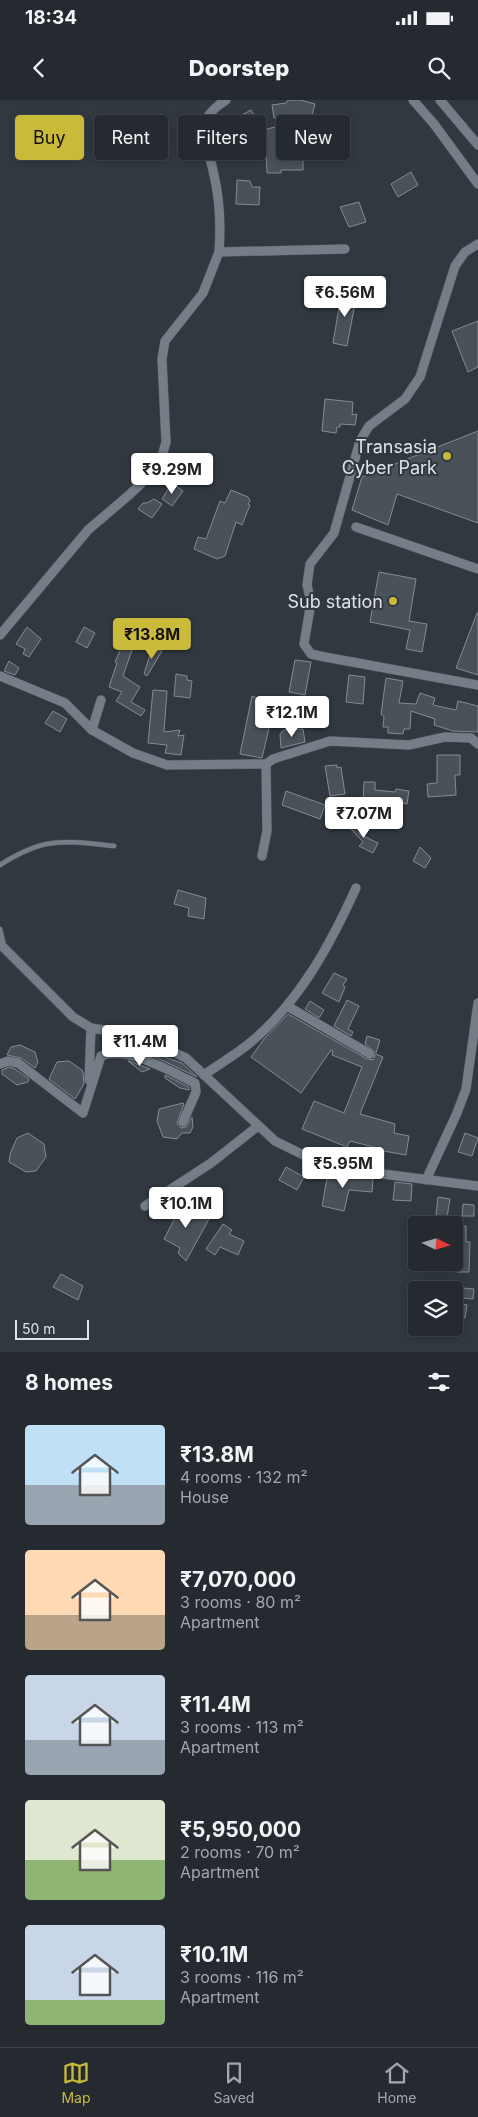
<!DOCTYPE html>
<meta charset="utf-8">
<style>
body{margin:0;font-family:Inter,sans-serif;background:#31363c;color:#f1f3f6;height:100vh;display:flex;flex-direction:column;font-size:19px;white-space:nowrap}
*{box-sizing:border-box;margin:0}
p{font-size:16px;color:#a3a7ab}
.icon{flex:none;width:28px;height:28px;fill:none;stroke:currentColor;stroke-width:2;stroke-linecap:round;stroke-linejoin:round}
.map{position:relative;height:1252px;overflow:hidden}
.panel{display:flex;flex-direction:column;background:#252a30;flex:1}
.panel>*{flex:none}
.guide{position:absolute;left:15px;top:15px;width:449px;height:45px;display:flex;gap:10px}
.needle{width:32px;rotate:95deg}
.tools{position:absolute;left:408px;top:1116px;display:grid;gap:10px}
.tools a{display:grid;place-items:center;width:55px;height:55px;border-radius:5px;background:#252a30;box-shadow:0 2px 8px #0003,0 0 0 1px #42464c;font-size:25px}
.scale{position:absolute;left:15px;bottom:12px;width:74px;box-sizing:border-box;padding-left:5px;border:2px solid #dfe3e9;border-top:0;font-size:14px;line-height:18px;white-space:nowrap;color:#dfe3e9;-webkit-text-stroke:4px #313840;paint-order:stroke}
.price{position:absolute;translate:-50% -42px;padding:0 11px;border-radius:5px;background:#fff;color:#222;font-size:16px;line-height:32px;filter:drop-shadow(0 1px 2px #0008)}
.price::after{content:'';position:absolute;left:50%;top:30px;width:15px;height:11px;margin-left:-8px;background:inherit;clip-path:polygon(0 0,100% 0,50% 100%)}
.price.selected{background:#c9ba3a;color:#111}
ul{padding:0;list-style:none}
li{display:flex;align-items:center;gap:15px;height:125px;padding:0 25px}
li span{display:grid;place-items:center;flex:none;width:140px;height:100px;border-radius:5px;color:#555}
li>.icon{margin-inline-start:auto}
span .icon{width:60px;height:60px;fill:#fffc;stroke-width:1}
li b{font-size:21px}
h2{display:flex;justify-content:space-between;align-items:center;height:60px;padding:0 25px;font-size:21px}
.tag{padding:0 18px;border-radius:5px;background:#252a30;box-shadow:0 2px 8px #0003,0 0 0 1px #42464c;font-size:18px;line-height:45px}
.tag.selected{background:#c9ba3a;color:#111}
.status{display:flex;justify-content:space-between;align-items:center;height:35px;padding:0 25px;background:#252a30;direction:ltr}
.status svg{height:14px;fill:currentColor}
header{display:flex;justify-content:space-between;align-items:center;height:65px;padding:0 25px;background:#252a30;font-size:22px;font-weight:800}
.tab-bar{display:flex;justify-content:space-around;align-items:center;height:70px;border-top:1px solid #42464c;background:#252a30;font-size:14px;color:#a3a7ab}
.tab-bar a{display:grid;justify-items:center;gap:2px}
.tab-bar .selected{color:#c9ba3a}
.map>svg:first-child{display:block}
.building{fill:#495159;stroke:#838b95}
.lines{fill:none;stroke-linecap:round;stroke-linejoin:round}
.service-casing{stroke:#50565d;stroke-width:5.5}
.minor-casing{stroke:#50565d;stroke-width:10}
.service{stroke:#757d87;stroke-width:4.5}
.minor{stroke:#757d87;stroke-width:9}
.poi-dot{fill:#c9ba3a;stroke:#313840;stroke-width:2}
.labels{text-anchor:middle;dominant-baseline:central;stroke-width:4;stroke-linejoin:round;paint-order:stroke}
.poi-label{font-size:18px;fill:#dfe3e9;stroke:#313840;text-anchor:end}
</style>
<div class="status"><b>18:34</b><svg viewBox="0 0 49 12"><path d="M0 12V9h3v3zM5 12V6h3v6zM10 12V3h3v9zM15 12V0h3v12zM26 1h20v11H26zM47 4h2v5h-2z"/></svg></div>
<header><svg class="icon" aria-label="back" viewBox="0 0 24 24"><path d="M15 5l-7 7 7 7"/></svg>Doorstep<svg class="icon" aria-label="search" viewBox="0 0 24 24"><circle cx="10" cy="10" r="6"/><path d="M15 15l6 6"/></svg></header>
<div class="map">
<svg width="478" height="1252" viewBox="0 0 478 1252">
<rect width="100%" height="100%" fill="#313840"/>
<g class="building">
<path d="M288 0H300L315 4 311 19 295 15 274 18 272 5 286 3Z"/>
<path d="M251 10 263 30 279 26 287 54H303V70H281V73H267L266 49 257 51 256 46 226 54 222 37 212 40 211 33 223 28 221 24 236 18Z"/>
<path d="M411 72 418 85 398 97 391 84Z"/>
<path d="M237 80 250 81 252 87H260L259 105 236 104Z"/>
<path d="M359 102 366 122 349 127 340 107Z"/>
<path d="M342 190 357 193 347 246 333 243Z"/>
<path d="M478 221V267L468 272 452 231Z"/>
<path d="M325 299 353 302 352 315 357 314 355 325 340 324V327H337L336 333 322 331Z"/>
<path d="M478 331V423L397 394 388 425 352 410 362 377Z"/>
<path d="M172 383 183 391 172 406 162 399Z"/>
<path d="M231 390 248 397 250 401 248 404 250 405 242 425 236 422 225 456 217 459 194 449 198 437 206 439 220 401 225 403Z"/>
<path d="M154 399 162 404 152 418 138 409 143 403H147Z"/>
<path d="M379 472 416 479 409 521 427 524 422 552 406 549 410 530 370 522Z"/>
<path d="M477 513H478V575L456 568Z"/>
<path d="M27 527 41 539 29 557 23 554 25 549 16 544Z"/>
<path d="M84 527 95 533 87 548 76 542Z"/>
<path d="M122 546 132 550 123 576 140 587 131 602 145 610 141 616 116 601 122 592 109 587 117 563 115 562Z"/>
<path d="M152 548 162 551 147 576 144 574Z"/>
<path d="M295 560 311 562 305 595 289 592Z"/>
<path d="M9 561 19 568 15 575 4 571Z"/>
<path d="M176 574 187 576V580L192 581 190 598 174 596Z"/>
<path d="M349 575 365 577 363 604 346 602Z"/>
<path d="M386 578 403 581 399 603 416 604 420 593 435 598 433 605 456 610 458 601 478 606V632L453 631 434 625 435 619 411 611 410 629H404L403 634 388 633V627H383L384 617 381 614Z"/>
<path d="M153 590 167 591 164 632 180 630 178 636 184 635 181 655 165 653 167 645 148 643Z"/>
<path d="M252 596 265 602 264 606 274 607 262 658 240 654Z"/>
<path d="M53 611 67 619 60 632 45 623Z"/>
<path d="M303 629 305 642 281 648 280 634 284 630Z"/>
<path d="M437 655H460V675H455L456 695 428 697 427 684 437 683Z"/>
<path d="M337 665V668L341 667 345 694 330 696 325 666Z"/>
<path d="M364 682H375V690L395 692 396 689 409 691 407 704 381 700V704L363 703Z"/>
<path d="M286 691 325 705 320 719 282 705Z"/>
<path d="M357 722 364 729 359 734 378 743 373 753 359 746 363 742 350 728Z"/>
<path d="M420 747 431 758 425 768 413 761Z"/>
<path d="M178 790 206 798 204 819 188 816 189 808 174 804Z"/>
<path d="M334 873 347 879 343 885 345 887 339 902 322 893Z"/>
<path d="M347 900 359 906 348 929 353 932 351 936 334 926Z"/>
<path d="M310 901 324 910 319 918 305 909Z"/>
<path d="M288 914 367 959 373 960 376 954 383 957 360 1014 395 1024 394 1033 409 1036 406 1055 378 1050V1048L350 1041 347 1047 302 1029 314 1001 344 1013 362 967 332 955 333 951 331 950 301 993 251 957 264 939Z"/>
<path d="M367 936 380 940 376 953 365 944Z"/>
<path d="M126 940 138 942 165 957 182 963 197 977 151 955 125 948 124 941Z"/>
<path d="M20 945 35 952 38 962 35 968 21 958 7 955 11 947Z"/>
<path d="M69 961 82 970 83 973 84 984 75 999 49 979 57 962Z"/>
<path d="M128 961 134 963 150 969 142 972Z"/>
<path d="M9 967 15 969 29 979 28 982 17 985 2 974V970Z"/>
<path d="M165 975 189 987V990L180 988 165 978Z"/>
<path d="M183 1003 184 1004 177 1023 181 1028 186 1027 192 1017 193 1027 190 1033H182L177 1039 163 1037 157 1021 159 1009Z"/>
<path d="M28 1033 44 1044 46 1057 36 1071 26 1072 9 1062 10 1054 17 1038Z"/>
<path d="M465 1033 478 1038 472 1056 458 1052Z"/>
<path d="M286 1067 304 1077 297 1090 279 1080Z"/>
<path d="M328 1073 373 1079 372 1092 349 1090 344 1111 322 1106Z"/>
<path d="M395 1082 412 1084 411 1101 393 1100Z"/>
<path d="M438 1097 450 1099 447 1117 436 1115Z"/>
<path d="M184 1101 196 1107 194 1111 209 1119 186 1161 178 1153 180 1148 164 1139Z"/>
<path d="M463 1104 474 1105V1116H462Z"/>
<path d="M223 1124 232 1130 229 1134 244 1141 238 1155 220 1147 215 1155 206 1149Z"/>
<path d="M454 1126H466V1142H470L469 1172H457L458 1157H454Z"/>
<path d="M61 1174 83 1186 78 1200 53 1187Z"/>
<path d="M463 1188 474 1189 473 1199 462 1198Z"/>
<path d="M454 1202 467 1205 465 1218 454 1216Z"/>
</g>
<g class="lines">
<defs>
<g id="service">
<path d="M0 765C45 736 64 741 114 746"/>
<path d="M0 829 4 846"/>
</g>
<g id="minor">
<path d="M413 0 434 24 478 84"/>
<path d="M440 0 478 45"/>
<path d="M478 144 465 152 455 166 420 277 405 299 369 326 360 341 334 433 310 464 307 485 311 502 304 544 311 554 325 557 478 585"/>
<path d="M219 152C221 125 220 101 214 75 211 58 203 43 205 26 206 14 217 6 226 0"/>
<path d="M356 427 478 469"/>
<path d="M0 535 88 430 129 395 146 379 161 360 166 342 162 259 165 241 203 193 219 152 345 149"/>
<path d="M0 576 65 603 92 630"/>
<path d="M101 600 92 630 133 653 167 665 266 664 273 659 330 641 409 645 445 637 471 638 478 644"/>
<path d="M262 756 267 731 266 664"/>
<path d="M0 844 73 917 91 928 140 936 186 958 275 1041 328 1067 478 1086"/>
<path d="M287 906 370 954"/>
<path d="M0 964 8 961 18 963 83 1013 101 956C127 945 171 972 195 983L196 992 183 1022"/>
<path d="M204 975C219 964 237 954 251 942 300 901 330 845 356 788"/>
<path d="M89 980 91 928"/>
<path d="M426 1080 457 1013 466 989 478 903"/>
<path d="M145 1106 211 1063 258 1026"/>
</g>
</defs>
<use href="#service" class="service-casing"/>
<use href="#minor" class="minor-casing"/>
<use href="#service" class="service"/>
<use href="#minor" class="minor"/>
</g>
<g class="poi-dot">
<circle cx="447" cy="356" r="5"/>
<circle cx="393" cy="501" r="5"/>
</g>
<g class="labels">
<g class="poi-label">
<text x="437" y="346">Transasia<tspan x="437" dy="21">Cyber Park</tspan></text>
<text x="383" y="501">Sub station</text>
</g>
</g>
</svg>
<div class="tools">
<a><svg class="needle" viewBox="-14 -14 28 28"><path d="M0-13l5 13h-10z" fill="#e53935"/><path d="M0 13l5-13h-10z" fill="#a3a7ab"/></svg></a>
<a><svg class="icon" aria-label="layers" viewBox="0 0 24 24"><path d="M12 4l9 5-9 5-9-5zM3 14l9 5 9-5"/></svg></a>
</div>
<div class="scale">50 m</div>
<b class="price" style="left:345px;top:218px">₹6.56M</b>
<b class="price" style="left:172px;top:395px">₹9.29M</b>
<b class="price selected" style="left:152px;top:560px">₹13.8M</b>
<b class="price" style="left:292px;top:638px">₹12.1M</b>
<b class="price" style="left:364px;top:739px">₹7.07M</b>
<b class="price" style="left:140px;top:967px">₹11.4M</b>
<b class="price" style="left:343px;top:1089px">₹5.95M</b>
<b class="price" style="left:186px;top:1129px">₹10.1M</b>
<div class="guide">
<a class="tag selected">Buy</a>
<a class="tag">Rent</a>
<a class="tag">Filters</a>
<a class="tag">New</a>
</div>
</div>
<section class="panel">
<h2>8 homes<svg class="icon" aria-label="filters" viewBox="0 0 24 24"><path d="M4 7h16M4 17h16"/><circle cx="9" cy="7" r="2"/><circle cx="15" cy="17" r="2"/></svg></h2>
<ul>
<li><span style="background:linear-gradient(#bfe0f5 60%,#9aa5b1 0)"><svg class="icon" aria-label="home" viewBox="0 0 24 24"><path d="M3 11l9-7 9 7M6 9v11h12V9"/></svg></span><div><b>₹13.8M</b><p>4 rooms · 132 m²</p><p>House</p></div></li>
<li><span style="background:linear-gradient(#ffd9b3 65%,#b9a48a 0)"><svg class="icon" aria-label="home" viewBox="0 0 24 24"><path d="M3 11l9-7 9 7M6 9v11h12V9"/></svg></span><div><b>₹7,070,000</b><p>3 rooms · 80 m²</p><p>Apartment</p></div></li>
<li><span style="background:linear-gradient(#c9d6e8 65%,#9aa5b1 0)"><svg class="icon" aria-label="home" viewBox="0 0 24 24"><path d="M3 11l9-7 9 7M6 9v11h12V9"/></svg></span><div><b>₹11.4M</b><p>3 rooms · 113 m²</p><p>Apartment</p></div></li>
<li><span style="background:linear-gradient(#dfe7d0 60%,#8fb573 0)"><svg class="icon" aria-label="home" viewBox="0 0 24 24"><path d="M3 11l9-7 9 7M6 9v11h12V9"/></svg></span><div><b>₹5,950,000</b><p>2 rooms · 70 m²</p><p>Apartment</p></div></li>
<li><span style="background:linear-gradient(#c9d6e8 75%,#8fb573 0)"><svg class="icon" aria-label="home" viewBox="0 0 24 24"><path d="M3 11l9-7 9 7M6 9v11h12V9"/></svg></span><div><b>₹10.1M</b><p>3 rooms · 116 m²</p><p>Apartment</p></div></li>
</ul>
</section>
<nav class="tab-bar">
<a class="selected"><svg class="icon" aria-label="map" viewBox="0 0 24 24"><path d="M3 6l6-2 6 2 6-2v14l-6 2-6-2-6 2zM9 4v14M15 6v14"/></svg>Map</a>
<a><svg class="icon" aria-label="saved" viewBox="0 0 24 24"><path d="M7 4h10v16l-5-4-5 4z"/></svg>Saved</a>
<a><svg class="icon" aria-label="home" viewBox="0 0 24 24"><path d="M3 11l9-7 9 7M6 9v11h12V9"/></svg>Home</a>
</nav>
